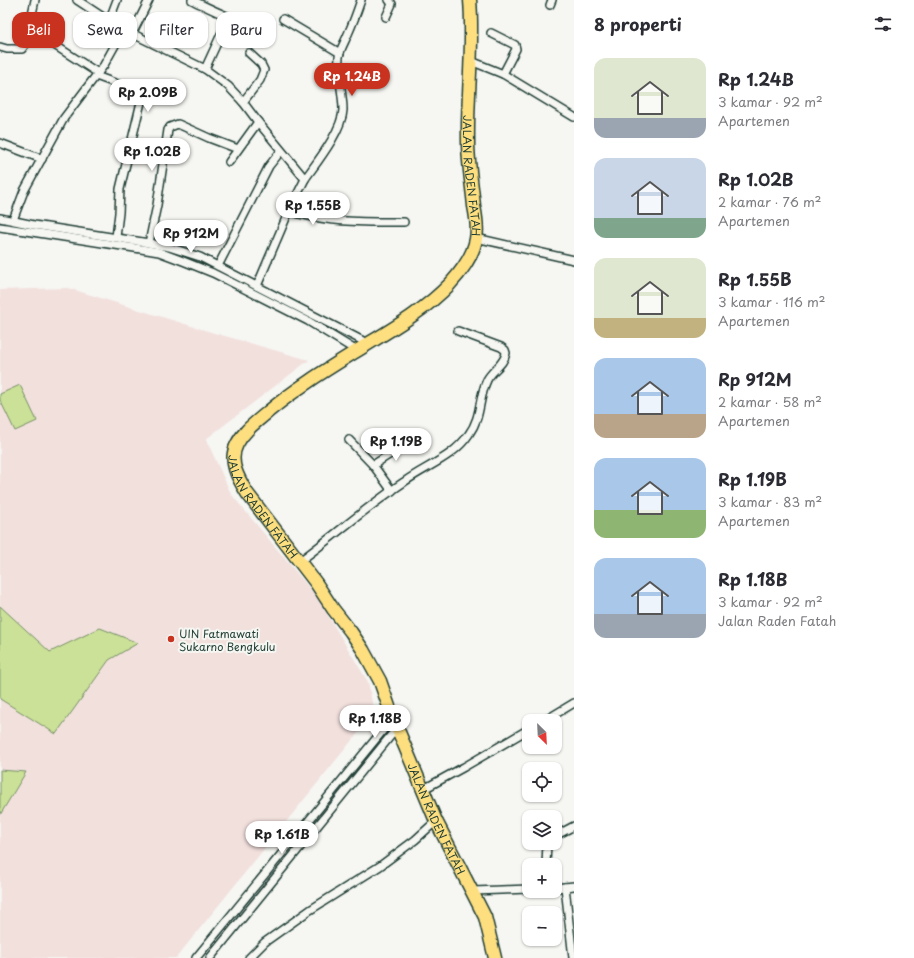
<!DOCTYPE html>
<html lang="id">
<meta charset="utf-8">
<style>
body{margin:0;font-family:"Playpen Sans",sans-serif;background:#f2f2f3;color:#2b2b33;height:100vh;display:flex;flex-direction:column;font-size:15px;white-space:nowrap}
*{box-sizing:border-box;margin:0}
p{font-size:13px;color:#7c7c81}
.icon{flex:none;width:22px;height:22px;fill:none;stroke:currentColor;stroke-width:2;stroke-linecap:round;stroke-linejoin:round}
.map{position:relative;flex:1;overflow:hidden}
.side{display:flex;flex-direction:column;background:#fff;width:340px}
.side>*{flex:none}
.top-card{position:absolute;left:12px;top:12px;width:380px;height:36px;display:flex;gap:8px}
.needle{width:26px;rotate:156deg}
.tools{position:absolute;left:522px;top:714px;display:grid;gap:8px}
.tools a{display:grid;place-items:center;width:40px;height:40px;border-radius:8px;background:#fff;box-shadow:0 1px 3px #0004;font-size:20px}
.price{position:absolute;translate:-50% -34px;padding:0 9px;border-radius:14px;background:#fff;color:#222;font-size:13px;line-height:26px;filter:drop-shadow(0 1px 2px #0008)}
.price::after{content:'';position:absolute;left:50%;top:24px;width:12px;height:9px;margin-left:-6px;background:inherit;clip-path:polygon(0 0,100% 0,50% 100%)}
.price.on{background:#c8321e;color:#fff}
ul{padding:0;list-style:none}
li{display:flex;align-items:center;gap:12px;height:100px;padding:0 20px}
li span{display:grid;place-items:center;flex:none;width:112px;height:80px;border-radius:12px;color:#555}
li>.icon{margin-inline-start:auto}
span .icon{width:48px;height:48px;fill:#fffc;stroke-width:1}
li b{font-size:17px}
h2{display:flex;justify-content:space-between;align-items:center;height:48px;padding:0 20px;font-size:17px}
.tag{padding:0 14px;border-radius:12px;background:#fff;box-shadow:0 1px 3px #0004;font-size:14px;line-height:36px}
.tag.on{background:#c8321e;color:#fff}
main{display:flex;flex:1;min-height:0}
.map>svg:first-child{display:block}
.built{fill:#f2e0dd}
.green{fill:#cbe197;stroke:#758f66}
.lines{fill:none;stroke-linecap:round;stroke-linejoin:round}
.minor-casing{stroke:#1f3d34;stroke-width:10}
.trunk-casing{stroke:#1f3d34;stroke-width:15}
.minor{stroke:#f6f6f2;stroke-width:7}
.trunk{stroke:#fedf80;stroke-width:12}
.poi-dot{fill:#c8321e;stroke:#f6f6f2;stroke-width:1.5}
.labels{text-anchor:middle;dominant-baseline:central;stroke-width:4;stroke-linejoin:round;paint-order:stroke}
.street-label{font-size:11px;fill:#1f3d34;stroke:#f6f6f2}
.poi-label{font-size:11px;fill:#1f3d34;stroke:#f6f6f2;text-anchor:start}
</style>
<main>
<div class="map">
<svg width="574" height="958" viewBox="0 0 574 958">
<rect width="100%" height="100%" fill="#f6f6f2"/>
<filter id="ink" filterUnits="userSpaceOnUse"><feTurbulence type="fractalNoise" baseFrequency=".025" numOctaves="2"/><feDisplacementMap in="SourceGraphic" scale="8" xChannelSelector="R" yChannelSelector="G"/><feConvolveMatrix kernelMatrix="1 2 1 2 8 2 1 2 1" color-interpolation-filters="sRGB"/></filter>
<g filter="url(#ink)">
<path class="built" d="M68 288 214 333 309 360 206 439 231 494 316 596 368 682 374 713 176 958H0V290Z"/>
<g class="green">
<path d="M20 385 37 421 15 431 0 400V394Z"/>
<path d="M0 606 50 652 100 628 138 643 109 660 56 734 0 699Z"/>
<path d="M0 770 26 772 0 815Z"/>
</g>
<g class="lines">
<defs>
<g id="minor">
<path d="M77 0 109 21 127 31 205 69 228 86 243 102 258 122 305 179 289 211"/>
<path d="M192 0C211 9 230 19 251 25"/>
<path d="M550 5 552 0"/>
<path d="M386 17 392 4 389 0"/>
<path d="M283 19 340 53"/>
<path d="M109 21 117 0"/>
<path d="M29 28 35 0"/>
<path d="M491 33 515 45 516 49 503 74"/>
<path d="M132 34 149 0"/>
<path d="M0 47 7 49H22L30 38 36 35 45 39 98 73"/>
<path d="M471 61 503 74 574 117"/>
<path d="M205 69 229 17"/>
<path d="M96 76 139 92 142 98 120 189 119 213 116 237"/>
<path d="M243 102 260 80 264 70 261 64 249 53"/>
<path d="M0 143 42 159"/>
<path d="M229 162 258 122"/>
<path d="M305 179C317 162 342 131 343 110 343 92 337 74 339 57 340 49 345 42 348 34 353 23 357 12 361 0"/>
<path d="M0 218 34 225 149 243 169 247 200 257 369 344"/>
<path d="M13 220 24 191 64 118 104 65 124 29"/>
<path d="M0 227 141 249 159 252 183 261 213 273 308 321 357 351"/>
<path d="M476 238 574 260"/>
<path d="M149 243 157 205 168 130 170 127 178 124 209 138 238 149"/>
<path d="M218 266 269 166 281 151"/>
<path d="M257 286 289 211C326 223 366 222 404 222"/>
<path d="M349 440 373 465"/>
<path d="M392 491 373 465 417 437"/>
<path d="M300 561C335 535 368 506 404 482 426 466 454 457 469 434 482 416 478 399 487 380 492 370 504 365 506 353L505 350 501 347 458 331"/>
<path d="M544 721 574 703"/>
<path d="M422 790 464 767 529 729"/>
<path d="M555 836 574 826"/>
<path d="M546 865 547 843"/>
<path d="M565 887 573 958"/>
<path d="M555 888 574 886"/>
<path d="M473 891 529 889"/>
<path d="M196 958 393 718"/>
<path d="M210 958 397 728"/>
<path d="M249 958 265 942 310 910 380 866 415 840 436 821"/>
</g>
<g id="trunk">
<path id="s1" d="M470 0C474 47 467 94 468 141 468 163 472 185 474 206 476 216 478 229 476 239 473 256 461 272 450 284 427 308 399 325 371 342 336 364 300 385 269 411 258 421 244 430 237 444 228 461 238 478 247 493L316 583 333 609 351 632 363 650 380 681 393 718 436 821 485 917 495 958"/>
</g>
</defs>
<use href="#minor" class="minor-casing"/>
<use href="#trunk" class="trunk-casing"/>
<use href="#minor" class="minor"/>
<use href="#trunk" class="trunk"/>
</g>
</g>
<circle class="poi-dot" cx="171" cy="639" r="4"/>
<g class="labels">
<g class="street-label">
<text stroke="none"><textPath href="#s1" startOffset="176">JALAN RADEN FATAH</textPath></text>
<text stroke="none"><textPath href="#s1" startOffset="632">JALAN RADEN FATAH</textPath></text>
<text stroke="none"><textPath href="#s1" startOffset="992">JALAN RADEN FATAH</textPath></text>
</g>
<g class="poi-label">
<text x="179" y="633">UIN Fatmawati<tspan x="179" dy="13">Sukarno Bengkulu</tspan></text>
</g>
</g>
</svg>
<div class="tools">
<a><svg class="needle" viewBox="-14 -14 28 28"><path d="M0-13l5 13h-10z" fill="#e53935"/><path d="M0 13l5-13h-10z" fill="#7c7c81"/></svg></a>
<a><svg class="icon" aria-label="locate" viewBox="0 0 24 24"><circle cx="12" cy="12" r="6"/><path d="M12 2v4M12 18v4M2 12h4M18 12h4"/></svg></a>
<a><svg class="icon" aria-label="layers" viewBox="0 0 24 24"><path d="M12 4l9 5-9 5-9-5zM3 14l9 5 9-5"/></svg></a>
<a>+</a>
<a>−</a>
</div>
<b class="price on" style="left:352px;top:97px">Rp 1.24B</b>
<b class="price" style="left:148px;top:113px">Rp 2.09B</b>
<b class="price" style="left:152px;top:172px">Rp 1.02B</b>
<b class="price" style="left:313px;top:226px">Rp 1.55B</b>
<b class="price" style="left:191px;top:254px">Rp 912M</b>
<b class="price" style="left:396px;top:462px">Rp 1.19B</b>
<b class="price" style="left:375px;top:739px">Rp 1.18B</b>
<b class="price" style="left:282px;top:855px">Rp 1.61B</b>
<div class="top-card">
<a class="tag on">Beli</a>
<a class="tag">Sewa</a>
<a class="tag">Filter</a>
<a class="tag">Baru</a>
</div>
</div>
<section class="side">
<h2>8 properti<svg class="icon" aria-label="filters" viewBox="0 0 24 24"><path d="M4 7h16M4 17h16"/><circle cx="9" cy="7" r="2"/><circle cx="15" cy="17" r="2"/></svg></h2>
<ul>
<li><span style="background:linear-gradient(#dfe7d0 75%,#9aa5b1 0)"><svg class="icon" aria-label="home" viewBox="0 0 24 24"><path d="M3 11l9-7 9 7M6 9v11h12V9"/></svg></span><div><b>Rp 1.24B</b><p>3 kamar · 92 m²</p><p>Apartemen</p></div></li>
<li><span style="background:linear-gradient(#c9d6e8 75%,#7fa58c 0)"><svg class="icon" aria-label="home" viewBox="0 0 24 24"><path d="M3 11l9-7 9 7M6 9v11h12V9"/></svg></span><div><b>Rp 1.02B</b><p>2 kamar · 76 m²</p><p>Apartemen</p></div></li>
<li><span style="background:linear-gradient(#dfe7d0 75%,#c2b280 0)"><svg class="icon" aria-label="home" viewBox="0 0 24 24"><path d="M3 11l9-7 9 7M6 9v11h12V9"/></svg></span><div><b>Rp 1.55B</b><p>3 kamar · 116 m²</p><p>Apartemen</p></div></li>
<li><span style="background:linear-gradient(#a9c7e8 70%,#b9a48a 0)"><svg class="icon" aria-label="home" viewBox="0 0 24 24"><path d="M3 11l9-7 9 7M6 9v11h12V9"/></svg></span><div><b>Rp 912M</b><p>2 kamar · 58 m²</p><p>Apartemen</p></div></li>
<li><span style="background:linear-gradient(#a9c7e8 65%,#8fb573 0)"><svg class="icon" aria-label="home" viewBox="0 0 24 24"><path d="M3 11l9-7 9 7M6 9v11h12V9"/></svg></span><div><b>Rp 1.19B</b><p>3 kamar · 83 m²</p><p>Apartemen</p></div></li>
<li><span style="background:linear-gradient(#a9c7e8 70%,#9aa5b1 0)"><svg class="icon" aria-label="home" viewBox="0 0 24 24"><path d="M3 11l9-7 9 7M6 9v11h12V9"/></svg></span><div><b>Rp 1.18B</b><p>3 kamar · 92 m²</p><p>Jalan Raden Fatah</p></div></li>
</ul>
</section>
</main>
